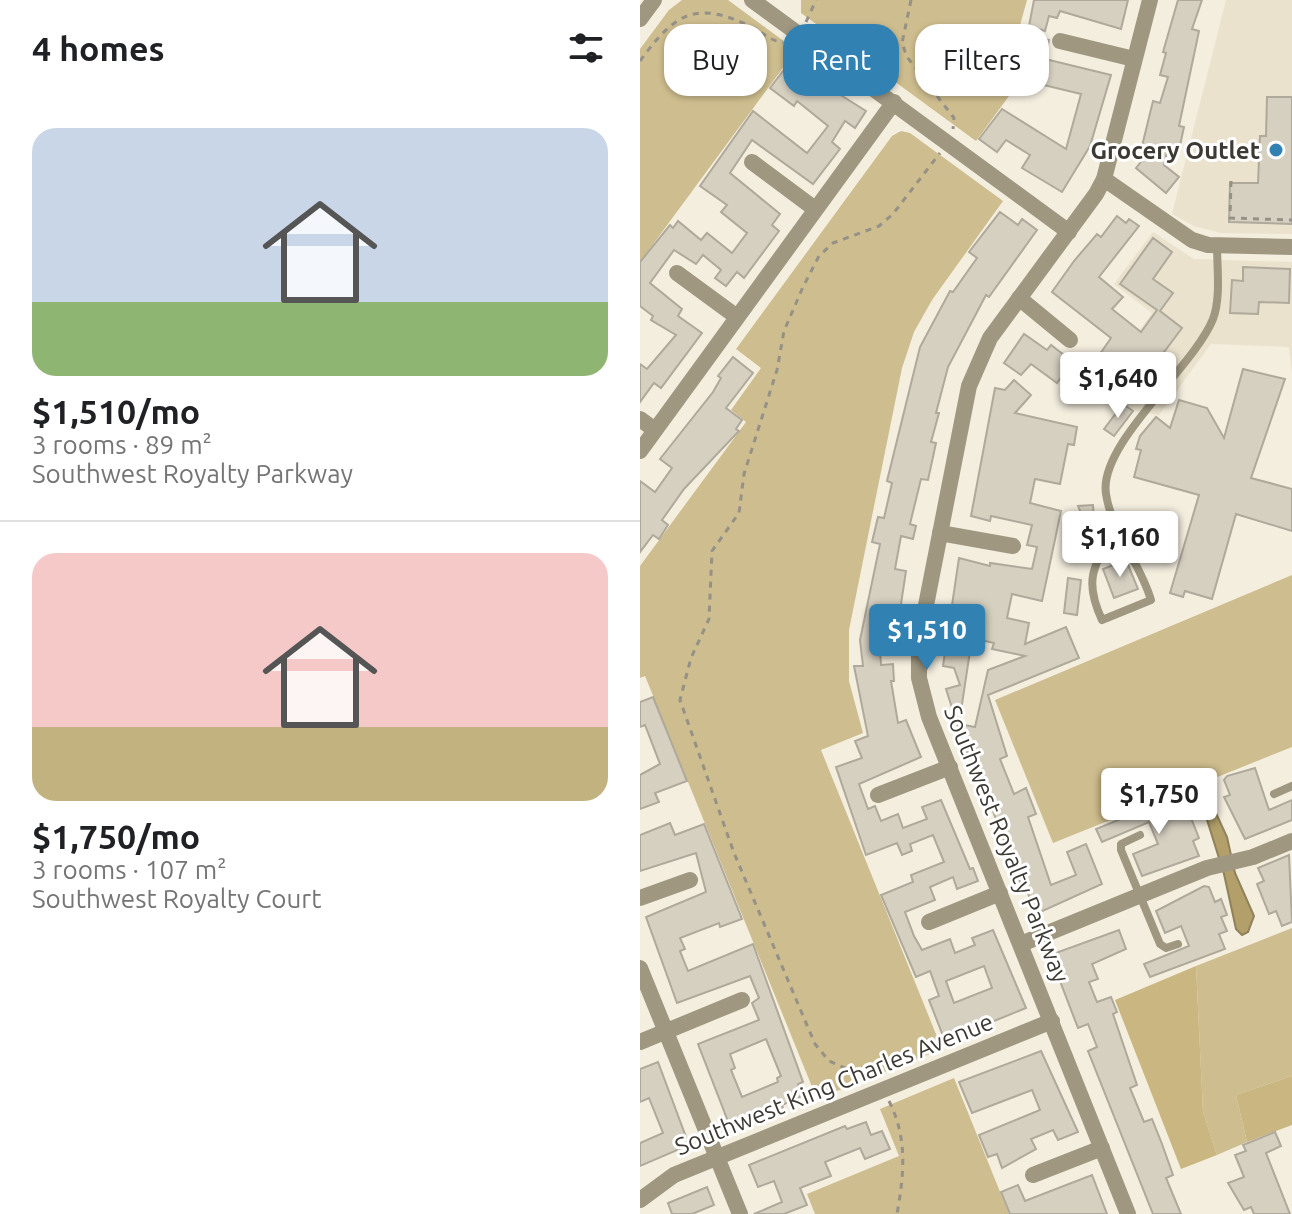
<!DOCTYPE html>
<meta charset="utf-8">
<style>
body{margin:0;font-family:Ubuntu,sans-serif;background:#f2f2f2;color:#202124;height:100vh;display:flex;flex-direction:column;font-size:30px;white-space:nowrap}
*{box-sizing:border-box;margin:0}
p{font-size:26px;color:#757577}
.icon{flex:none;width:44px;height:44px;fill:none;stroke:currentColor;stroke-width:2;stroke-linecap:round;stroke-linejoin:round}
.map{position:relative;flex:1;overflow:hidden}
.details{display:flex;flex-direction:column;background:#fff;width:640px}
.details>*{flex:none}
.guide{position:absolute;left:24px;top:24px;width:508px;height:72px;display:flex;gap:16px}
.price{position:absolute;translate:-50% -68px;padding:0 18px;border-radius:8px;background:#fff;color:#222;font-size:26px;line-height:52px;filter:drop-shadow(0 2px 4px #0008)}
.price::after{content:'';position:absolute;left:50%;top:48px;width:24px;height:18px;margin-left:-12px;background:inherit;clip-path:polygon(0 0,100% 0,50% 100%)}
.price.selected{background:#3281b3;color:#fff}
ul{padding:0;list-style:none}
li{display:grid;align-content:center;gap:16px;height:424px;padding:0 32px}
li+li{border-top:2px solid #e0e0e0}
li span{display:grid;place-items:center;height:248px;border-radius:24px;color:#555}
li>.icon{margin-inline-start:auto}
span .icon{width:144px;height:144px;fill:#fffc;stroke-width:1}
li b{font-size:34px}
h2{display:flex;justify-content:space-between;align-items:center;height:96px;padding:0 32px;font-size:34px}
.tag{padding:0 28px;border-radius:24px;background:#fff;box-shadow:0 2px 6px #0004;font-size:28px;line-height:72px}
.tag.selected{background:#3281b3;color:#fff}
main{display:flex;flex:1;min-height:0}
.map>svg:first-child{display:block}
.built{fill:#eae2cc}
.green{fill:#cebd8e}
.forest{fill:#cab680}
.water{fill:#b29f6a;stroke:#8f815a;stroke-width:2}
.building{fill:#d6d0c1;stroke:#aea99a;stroke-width:2;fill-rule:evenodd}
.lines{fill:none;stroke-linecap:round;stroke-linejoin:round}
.path{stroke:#959187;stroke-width:3;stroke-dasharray:6 6;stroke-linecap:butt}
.lane{stroke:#9f9780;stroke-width:8}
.street{stroke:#9f9780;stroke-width:16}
.poi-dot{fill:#3281b3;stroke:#fff;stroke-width:3}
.labels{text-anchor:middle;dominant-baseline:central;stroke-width:6;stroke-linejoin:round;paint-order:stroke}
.poi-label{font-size:24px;font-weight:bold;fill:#3d3a34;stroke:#fff;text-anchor:end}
.street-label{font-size:24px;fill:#3d3a34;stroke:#fff}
</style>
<main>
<section class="details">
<h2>4 homes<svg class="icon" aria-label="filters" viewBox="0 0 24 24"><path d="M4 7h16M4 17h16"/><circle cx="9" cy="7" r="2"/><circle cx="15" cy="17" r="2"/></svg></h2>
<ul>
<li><span style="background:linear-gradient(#c9d6e8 70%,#8fb573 0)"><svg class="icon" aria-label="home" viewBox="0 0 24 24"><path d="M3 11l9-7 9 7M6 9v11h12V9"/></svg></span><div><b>$1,510/mo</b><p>3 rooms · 89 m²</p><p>Southwest Royalty Parkway</p></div></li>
<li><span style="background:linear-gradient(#f6c9c9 70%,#c2b280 0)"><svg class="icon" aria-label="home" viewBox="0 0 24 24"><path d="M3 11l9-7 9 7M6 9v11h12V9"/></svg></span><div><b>$1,750/mo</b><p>3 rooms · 107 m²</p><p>Southwest Royalty Court</p></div></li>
</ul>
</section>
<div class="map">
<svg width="652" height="1214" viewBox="0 0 652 1214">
<rect width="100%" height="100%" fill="#f4eedf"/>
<g class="built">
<path d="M586 0H652V234L581 233 554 226 532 214Z"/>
<path d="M513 232 554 259 652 262V374L649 347 571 344 519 415 494 410 460 385 512 313 474 284Z"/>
</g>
<g class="green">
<path d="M42 0H88L156 50 0 262V49L29 10Z"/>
<path d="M161 0H387L379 29 385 31 369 96 336 141 161 13Z"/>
<path d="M261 131 270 133 363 201 292 300 274 332 262 368 209 630V681L223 733 181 750 302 1049 177 1099 5 676 0 678V566L106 422 91 410 121 368 96 349 252 136Z"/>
<path d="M652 575V747L413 843 355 700Z"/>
<path d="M652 928V1076L596 1095 607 1142 577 1155 563 1112 556 966Z"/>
<path d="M314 1078 369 1214H175L167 1194 259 1156 240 1109Z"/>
</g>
<g class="forest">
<path d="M556 966 563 1112 577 1155 541 1169 475 1000Z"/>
<path d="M652 1076V1125L607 1142 596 1095Z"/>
</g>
<path class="water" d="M569 798 587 837 595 873 614 916 608 932 602 935 596 929 584 874 563 807 562 799Z"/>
<g class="building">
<path d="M394 0H488L481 29 420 11 417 18 409 16 405 31 389 26Z"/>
<path d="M538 0H562L552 29 559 31 539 126 544 127 539 150 528 148 524 165 539 177 526 193 496 168 512 148 502 146 513 101 520 103 528 77 520 75 526 53 523 52Z"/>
<path d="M394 36 409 40 405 59 471 75 450 146 422 192 382 168 390 155 366 140 357 152 339 139 362 109 426 149 441 94 383 80Z"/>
<path d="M153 58 178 78 181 74 192 82 188 87 226 111 215 128 205 121 192 142 200 149 173 184 112 140 90 173 140 214 132 225 139 231 104 278 97 272 86 286 75 278 81 270 63 255 56 264 34 250 10 283 42 309 38 316 62 333 21 388 14 383 0 402V364L7 369 36 335 11 320 13 316 0 306V262L30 225 33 228 38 221 61 240 67 233 92 253 107 233 81 212 87 205 60 186 113 111 167 153 188 126 157 101 154 106 130 88Z"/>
<path d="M627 97H652V224L589 222 590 183H618L620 136H626Z"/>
<path d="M360 212 378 225 382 219 397 230 349 297 346 295 308 367 296 413H299L291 442 296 443 288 480 281 479 270 524 276 526 273 539 261 536 255 569 266 571 261 604 251 639 239 636 241 665 253 664 254 681H251L258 723 266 720 281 757 219 784 228 809 235 806 241 821 258 814 263 828 287 819 282 807 301 800 330 869 333 868 338 881 317 889 313 877 290 887 295 900 265 912 274 936 282 950 310 939 315 953 335 945 332 938 353 930 386 1008 305 1041 289 1000 299 996 290 971 276 977 241 895 273 882 271 875 304 862 293 835 270 844 272 851 262 855 257 843 226 855 196 767 222 758 215 741 228 736 214 666H223L220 640 240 544 232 542 238 517 244 518 252 483 247 481 280 347 310 291 313 292 337 258 329 252ZM344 966 352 988 314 1003 306 981Z"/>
<path d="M477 216 486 223 489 219 499 226 459 277 483 297 472 309 501 332 517 310 480 284 513 238 532 252 513 279 533 293 520 311 542 328 494 392 468 373 447 400 420 379 417 383 391 364 381 375 364 363 384 334 407 350 411 345 446 372 462 351 471 338 412 292 434 261 457 234 461 237Z"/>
<path d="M603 267 650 269 649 303 619 302 618 314 590 313 592 280 603 281Z"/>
<path d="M93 357 113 373 86 408 102 420 96 429 99 431 44 489 22 520 28 525 19 539 13 535 0 552V481L15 492 32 468 20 459 73 392 81 378 78 376Z"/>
<path d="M603 369 645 379 611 478 652 489V531L596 514 572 599 545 591 543 597 530 593 559 495 494 477 501 450 496 449 500 436 516 417 530 428 539 400 567 408 584 438Z"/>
<path d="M374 380 391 395 375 413 437 427 434 445 428 444 420 484 395 479 390 503 421 511 402 601 372 594 367 618 389 623 385 644 426 627 439 658 348 695 367 756 360 759 374 794 386 788 396 814 388 817 411 885 436 875 427 852 446 844 462 884 396 914 385 886 382 888 348 798 344 799 318 727 306 689 320 685 314 668 303 666 319 558 350 566V563L392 569 397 547 387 545 392 525 351 516 350 521 331 516 355 388 365 390ZM332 638 354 643 352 649 385 656 348 670 335 727 319 724Z"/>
<path d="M483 404 493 411 474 436 464 429Z"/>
<path d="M453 505 455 543H453L438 506Z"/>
<path d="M486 560 498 589 474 598 463 569Z"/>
<path d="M428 578 441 580 437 615 424 613Z"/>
<path d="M13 697 47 781 15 793 19 802 0 809V775L20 764 5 725 0 727V702Z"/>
<path d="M615 768 629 810 652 800V820L605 839 584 797 590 795 584 780 587 776Z"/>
<path d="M535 797 540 810 547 808 559 838 553 841 559 856 502 876 493 854 518 844 509 822 462 842 456 829Z"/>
<path d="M30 823 35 835 64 824 102 919 80 927 79 923 40 938 45 949 40 951 48 971 113 944 163 1082 158 1084 162 1096 142 1105 143 1108 91 1129 58 1044 119 1020 112 1003 119 998 110 976 37 1003 6 917 66 892 56 853 0 871V835ZM126 1039 141 1076 137 1078 138 1082 102 1097 91 1070 95 1068 90 1054Z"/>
<path d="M649 855 652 922 642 926 636 911 629 914 617 884 624 881 618 868Z"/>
<path d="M564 886 569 887 575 902 581 899 587 915 581 917 587 931 579 934 585 949 510 977 504 964 549 946 541 926 525 933 516 911Z"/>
<path d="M479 930 486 949 452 964 458 979 449 982 457 1002 471 997 477 1012 473 1014 497 1085 490 1088 504 1122 512 1119 522 1144 533 1175 526 1178 541 1214H513L448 1051 457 1047 448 1024 438 1028 410 955Z"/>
<path d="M401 1051 438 1132 418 1140 413 1130 391 1139 396 1149 362 1168 357 1154 348 1157 339 1135 400 1110 392 1090 332 1113 319 1082Z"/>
<path d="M18 1062 49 1145 0 1166V1143L23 1133 9 1098 0 1102V1069Z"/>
<path d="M226 1122 231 1135 242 1131 250 1149 225 1159 220 1148 185 1162 191 1176 160 1188 167 1205 144 1214H114L142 1202 134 1181 118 1187 109 1165 205 1126 207 1129Z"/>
<path d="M635 1132 641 1146 626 1153 650 1214H614L611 1207 604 1210 588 1183 604 1177 595 1155 606 1151 603 1145Z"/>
<path d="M452 1175 467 1214H370L361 1192 378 1185 385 1201Z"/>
<path d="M67 1187 74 1205 52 1214H32L28 1203Z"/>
</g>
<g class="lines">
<g class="path">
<path d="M271 0 262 43 267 57 314 118 313 129"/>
<path d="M166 22 176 0"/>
<path d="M0 61C37 10 58 0 116 29 125 35 133 42 143 42"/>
<path d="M591 181 590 218 652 220"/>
<path d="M228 1078 189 1061 175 1044 94 853 40 700 51 658 69 619 72 551 99 513 104 474 137 370 144 331 163 287 179 256 193 243 239 226 253 214 300 153"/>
<path d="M249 1101C268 1139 264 1174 257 1214"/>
</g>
<g class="lane">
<path d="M475 530C454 566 443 579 462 620L511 600C500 562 472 533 466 494 458 444 554 367 573 319 581 298 577 268 577 245"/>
<path d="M634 794 652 786"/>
<path d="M500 835 481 844V850L520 944 526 948 538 944"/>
</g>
<g class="street">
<path d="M112 0 429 232"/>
<path d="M0 19 14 0"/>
<path d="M420 41 494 59"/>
<path d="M112 162 175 209"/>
<path d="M464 179 552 240 568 245 652 247"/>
<path d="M37 273 97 317"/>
<path d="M379 298 430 340"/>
<path d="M0 419 15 430"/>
<path d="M0 451 254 102"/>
<path d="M300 533 373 546"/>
<path d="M238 795 310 767"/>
<path d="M0 898 50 880"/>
<path d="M289 922 360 893"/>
<path d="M381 944 567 868 613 857 652 841"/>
<path d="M0 968 100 1214"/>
<path d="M0 1042 102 1000"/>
<path d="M393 1175 462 1148"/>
<path d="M0 1200 34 1175 412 1021"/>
<path d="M488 1214 289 717 279 678V641L329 386 350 338 456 194 464 179 510 0"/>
</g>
</g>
<circle class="poi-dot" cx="636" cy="150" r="8"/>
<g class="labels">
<g class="poi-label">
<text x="620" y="150">Grocery Outlet</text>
</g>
<g class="street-label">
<text transform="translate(367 844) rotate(68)">Southwest Royalty Parkway</text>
<text transform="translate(194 1084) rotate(-22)">Southwest King Charles Avenue</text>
</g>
</g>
</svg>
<b class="price" style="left:478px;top:420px">$1,640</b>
<b class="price" style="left:480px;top:579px">$1,160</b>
<b class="price selected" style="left:287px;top:672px">$1,510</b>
<b class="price" style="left:519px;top:836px">$1,750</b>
<div class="guide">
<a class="tag">Buy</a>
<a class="tag selected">Rent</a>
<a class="tag">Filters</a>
</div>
</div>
</main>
